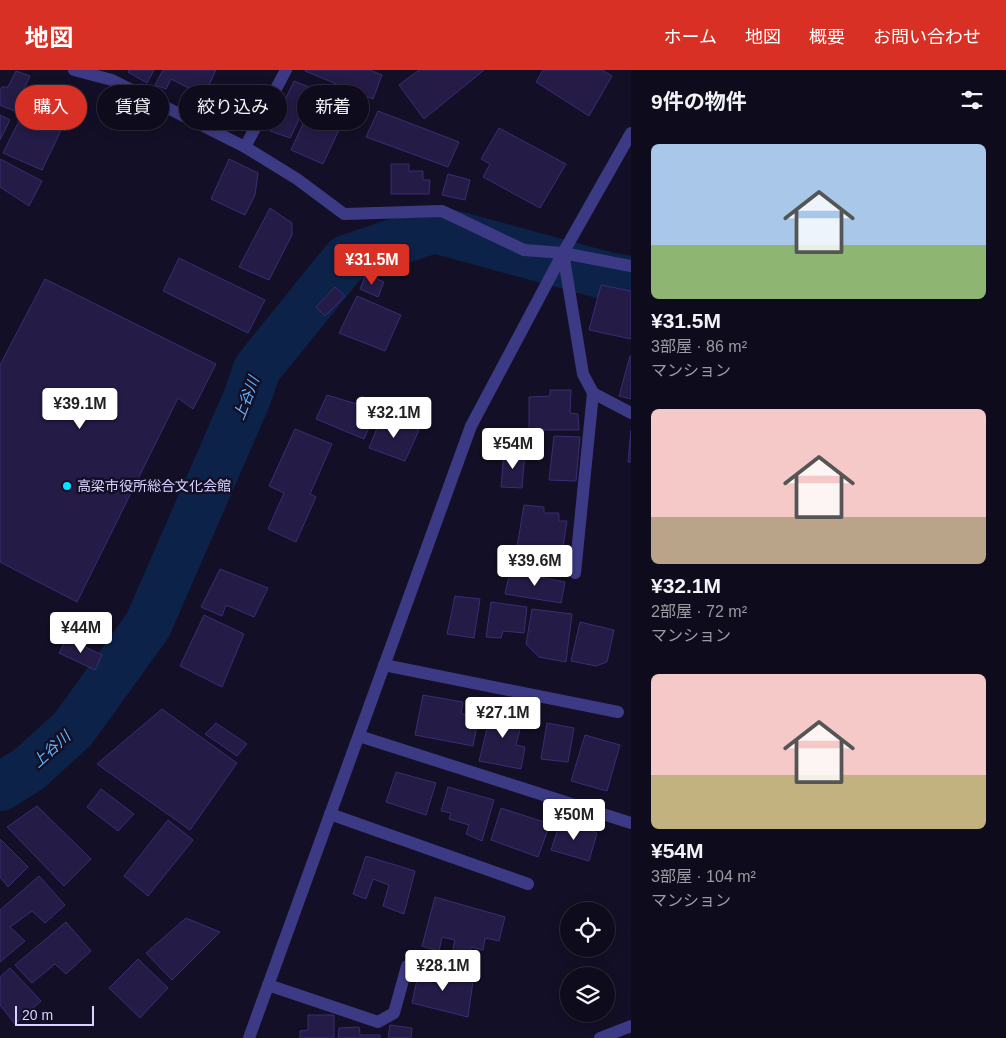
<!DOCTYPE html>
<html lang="ja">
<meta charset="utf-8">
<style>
body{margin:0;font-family:Helvetica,"Noto Sans JP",sans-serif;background:#1c1929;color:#f1f3f6;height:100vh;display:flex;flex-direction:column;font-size:19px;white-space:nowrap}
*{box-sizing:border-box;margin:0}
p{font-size:16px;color:#9b9ba3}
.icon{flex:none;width:28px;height:28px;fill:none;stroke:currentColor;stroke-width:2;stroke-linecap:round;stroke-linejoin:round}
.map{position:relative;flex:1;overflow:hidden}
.side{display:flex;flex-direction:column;background:#0e0b1c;width:375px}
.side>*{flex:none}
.guide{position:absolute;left:15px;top:15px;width:475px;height:45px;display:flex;gap:10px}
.controls{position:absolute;left:560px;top:832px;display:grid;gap:10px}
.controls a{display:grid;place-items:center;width:55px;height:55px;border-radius:50%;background:#0e0b1c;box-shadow:0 2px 12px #0003,0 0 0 1px #2e2b3b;font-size:25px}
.scale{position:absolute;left:15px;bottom:12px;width:79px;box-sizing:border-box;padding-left:5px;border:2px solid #d9d4ff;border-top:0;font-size:14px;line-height:18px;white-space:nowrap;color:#d9d4ff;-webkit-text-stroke:4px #130f26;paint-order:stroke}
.price{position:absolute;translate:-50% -42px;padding:0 11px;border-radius:5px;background:#fff;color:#222;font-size:16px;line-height:32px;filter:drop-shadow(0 1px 2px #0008)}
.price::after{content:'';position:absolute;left:50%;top:30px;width:15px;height:11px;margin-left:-8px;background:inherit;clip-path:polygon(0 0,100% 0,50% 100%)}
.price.selected{background:#d93025;color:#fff}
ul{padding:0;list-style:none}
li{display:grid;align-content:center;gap:10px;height:265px;padding:0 20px}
li span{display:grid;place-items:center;height:155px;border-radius:8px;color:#555}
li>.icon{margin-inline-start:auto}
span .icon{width:90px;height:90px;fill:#fffc;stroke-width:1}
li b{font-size:21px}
h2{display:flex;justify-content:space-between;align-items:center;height:60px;padding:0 20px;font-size:21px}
.pill{padding:0 18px;border-radius:22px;background:#0e0b1c;box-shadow:0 2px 12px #0003,0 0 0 1px #2e2b3b;font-size:18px;line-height:45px}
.pill.selected{background:#d93025;color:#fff}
header{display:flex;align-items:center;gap:30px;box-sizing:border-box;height:70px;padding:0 25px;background:#d93025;color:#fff}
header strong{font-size:24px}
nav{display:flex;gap:28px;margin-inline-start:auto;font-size:18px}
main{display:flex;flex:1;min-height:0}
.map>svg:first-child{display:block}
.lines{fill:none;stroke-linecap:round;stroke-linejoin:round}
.river{stroke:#0c2248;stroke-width:48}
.building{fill:#241b47;stroke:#3b2d73}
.minor{stroke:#3d3a85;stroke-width:12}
.poi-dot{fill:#00e5ff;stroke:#130f26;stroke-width:2}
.labels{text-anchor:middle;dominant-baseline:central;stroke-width:5;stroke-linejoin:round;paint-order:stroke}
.poi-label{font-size:14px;fill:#d9d4ff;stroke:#130f26;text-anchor:start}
.water-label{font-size:15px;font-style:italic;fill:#62b6ff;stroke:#130f26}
</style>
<header>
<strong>地図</strong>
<nav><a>ホーム</a><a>地図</a><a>概要</a><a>お問い合わせ</a></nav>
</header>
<main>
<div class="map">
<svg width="631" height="968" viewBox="0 0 631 968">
<rect width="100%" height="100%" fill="#130f26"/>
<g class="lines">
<path class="river" d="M0 717 29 699 73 659 148 555 247 328 257 299 346 189 434 159 607 206 631 210"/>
</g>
<g class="building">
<path d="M129 0H154L147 13 128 2Z"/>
<path d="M163 0H216L204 26 171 9 166 19 155 15Z"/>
<path d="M305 0H370L382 5 373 29 305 1Z"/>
<path d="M419 0H484L424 49 399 15Z"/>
<path d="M543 0H602L612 6 589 46 536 12Z"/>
<path d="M16 1 30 6 14 41 0 35V20L2 17H8Z"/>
<path d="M294 11 314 19 290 68 270 61Z"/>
<path d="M319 19 351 34 323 94 291 80Z"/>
<path d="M29 31 67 48 42 100 3 83Z"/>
<path d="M378 41 459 72 448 97 366 67Z"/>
<path d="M0 45 10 50 0 70Z"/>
<path d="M499 58 566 94 540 138 483 107 490 94 481 89Z"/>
<path d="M0 89 42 111 29 136 0 117Z"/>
<path d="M229 89 258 103 255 125 245 145 211 129Z"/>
<path d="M391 94H409V101H423V110H430L429 124H391Z"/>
<path d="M448 104 470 110 465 130 442 125Z"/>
<path d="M270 138 292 153V165L269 210 239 197Z"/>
<path d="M179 188 265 230 248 263 163 221Z"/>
<path d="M366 204 384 212 378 227 360 219Z"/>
<path d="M45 209 216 294 193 339 178 328 77 532 0 492V295Z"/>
<path d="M601 215 631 221V269L589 260Z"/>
<path d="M335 217 345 226 325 246 316 237Z"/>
<path d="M357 226 401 245 385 281 339 263Z"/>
<path d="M630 286H631V329L619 326Z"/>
<path d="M550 320H571L570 343 578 344 579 360H529V327L550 326Z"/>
<path d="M327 325 360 335 362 326 379 334 364 369 316 349Z"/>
<path d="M382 346 419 360 405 391 369 378Z"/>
<path d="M295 359 332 374 310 424 316 427 296 472 268 459 284 423 269 416Z"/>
<path d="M631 360V392H628Z"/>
<path d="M554 366 580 367 576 411 549 410Z"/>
<path d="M504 382H525L522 418 501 417Z"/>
<path d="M524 435 544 437V443H559V451H567L562 483 517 477Z"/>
<path d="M220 499 268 518 254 547 226 535 222 546 201 537Z"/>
<path d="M510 501 565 512 561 533 505 524Z"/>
<path d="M455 526 480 529 474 568 447 564Z"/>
<path d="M491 532 527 537 524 563 503 561 501 568 486 567Z"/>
<path d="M532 539 572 544 566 592 539 587 526 574Z"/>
<path d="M204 545 244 564 222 617 180 596Z"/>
<path d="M580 552 614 560 607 592 596 596 571 591Z"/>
<path d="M67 568 102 585 95 600 59 583Z"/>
<path d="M423 625 463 632 461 644 479 646 473 676 415 665Z"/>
<path d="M493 635 524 643 516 675 525 677 521 699 479 691Z"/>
<path d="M162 639 237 693 190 760 97 694Z"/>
<path d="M216 653 247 674 237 686 205 664Z"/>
<path d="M547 653 574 658 568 692 541 689Z"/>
<path d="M585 665 620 675 607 721 571 711Z"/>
<path d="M396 702 436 713 426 745 386 732Z"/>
<path d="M448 717 494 730 482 771 466 764 469 755 449 749 451 743 441 741Z"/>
<path d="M101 719 134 744 118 761 87 737Z"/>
<path d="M37 736 91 789 64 816 7 757Z"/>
<path d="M501 738 550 754 538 787 491 770Z"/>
<path d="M168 750 193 770 148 826 124 806Z"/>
<path d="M561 750 597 763 589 791 551 780Z"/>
<path d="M0 769 28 797 8 817 0 807Z"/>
<path d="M366 786 415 801 404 844 383 836 389 815 373 809 366 829 353 824Z"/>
<path d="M39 806 65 835 45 853 32 841 10 857 25 871 0 892V840Z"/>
<path d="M435 827 505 847 499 871 485 868 483 880 471 877 469 888 452 884 455 870 442 867 439 881 422 876Z"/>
<path d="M186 848 220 862 172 910 146 883Z"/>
<path d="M66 852 91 881 66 904 55 894 32 913 15 895Z"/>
<path d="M138 889 168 918 140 948 109 918Z"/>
<path d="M420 896 473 911 468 947 412 933Z"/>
<path d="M10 898 41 931 15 954 0 935V907Z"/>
<path d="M308 945H334V968H300V961L308 960Z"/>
<path d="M390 955 412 958 411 968H388Z"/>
<path d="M359 957 360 965H380V968H338L339 958Z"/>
</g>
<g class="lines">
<g class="minor">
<path d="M74 0 112 10 245 77 297 109 344 144 442 141 524 180 563 183 631 196"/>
<path d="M245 77 286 0"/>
<path d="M563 183 583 304 593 323 575 503"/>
<path d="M593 323 631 343"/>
<path d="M384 595 618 642"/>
<path d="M359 666 631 753"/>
<path d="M330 744 528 814"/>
<path d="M268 915 378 952 394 943 407 896"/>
<path d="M249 968 471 356 563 183 631 63"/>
<path d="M600 968 631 956"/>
</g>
</g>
<circle class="poi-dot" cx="67" cy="416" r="5"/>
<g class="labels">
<g class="poi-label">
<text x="77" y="416">高梁市役所総合文化会館</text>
</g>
<g class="water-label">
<text transform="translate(246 328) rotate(-69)">上谷川</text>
<text transform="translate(51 679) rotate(-42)">上谷川</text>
</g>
</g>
</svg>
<div class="controls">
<a><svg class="icon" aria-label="locate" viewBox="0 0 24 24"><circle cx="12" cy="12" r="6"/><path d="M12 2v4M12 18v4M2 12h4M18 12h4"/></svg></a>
<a><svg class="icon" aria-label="layers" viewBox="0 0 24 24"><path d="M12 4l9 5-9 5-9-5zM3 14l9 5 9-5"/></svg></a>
</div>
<div class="scale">20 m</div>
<b class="price selected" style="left:372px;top:216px">¥31.5M</b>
<b class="price" style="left:80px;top:360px">¥39.1M</b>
<b class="price" style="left:394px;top:369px">¥32.1M</b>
<b class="price" style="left:513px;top:400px">¥54M</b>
<b class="price" style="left:535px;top:517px">¥39.6M</b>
<b class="price" style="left:81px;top:584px">¥44M</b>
<b class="price" style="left:503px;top:669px">¥27.1M</b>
<b class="price" style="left:574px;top:771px">¥50M</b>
<b class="price" style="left:443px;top:922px">¥28.1M</b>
<div class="guide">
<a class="pill selected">購入</a>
<a class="pill">賃貸</a>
<a class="pill">絞り込み</a>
<a class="pill">新着</a>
</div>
</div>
<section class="side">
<h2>9件の物件<svg class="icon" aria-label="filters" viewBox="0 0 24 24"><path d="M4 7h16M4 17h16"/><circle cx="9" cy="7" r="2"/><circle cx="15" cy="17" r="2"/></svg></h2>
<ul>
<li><span style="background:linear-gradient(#a9c7e8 65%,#8fb573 0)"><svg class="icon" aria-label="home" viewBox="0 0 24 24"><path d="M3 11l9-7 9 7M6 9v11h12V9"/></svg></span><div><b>¥31.5M</b><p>3部屋 · 86 m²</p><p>マンション</p></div></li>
<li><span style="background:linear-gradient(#f6c9c9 70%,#b9a48a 0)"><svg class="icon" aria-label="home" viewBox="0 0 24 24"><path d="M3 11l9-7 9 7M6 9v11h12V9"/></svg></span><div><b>¥32.1M</b><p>2部屋 · 72 m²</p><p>マンション</p></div></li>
<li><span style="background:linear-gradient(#f6c9c9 65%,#c2b280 0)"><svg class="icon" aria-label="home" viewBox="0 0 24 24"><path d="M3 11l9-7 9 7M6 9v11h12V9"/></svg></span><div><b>¥54M</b><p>3部屋 · 104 m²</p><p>マンション</p></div></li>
</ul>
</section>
</main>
